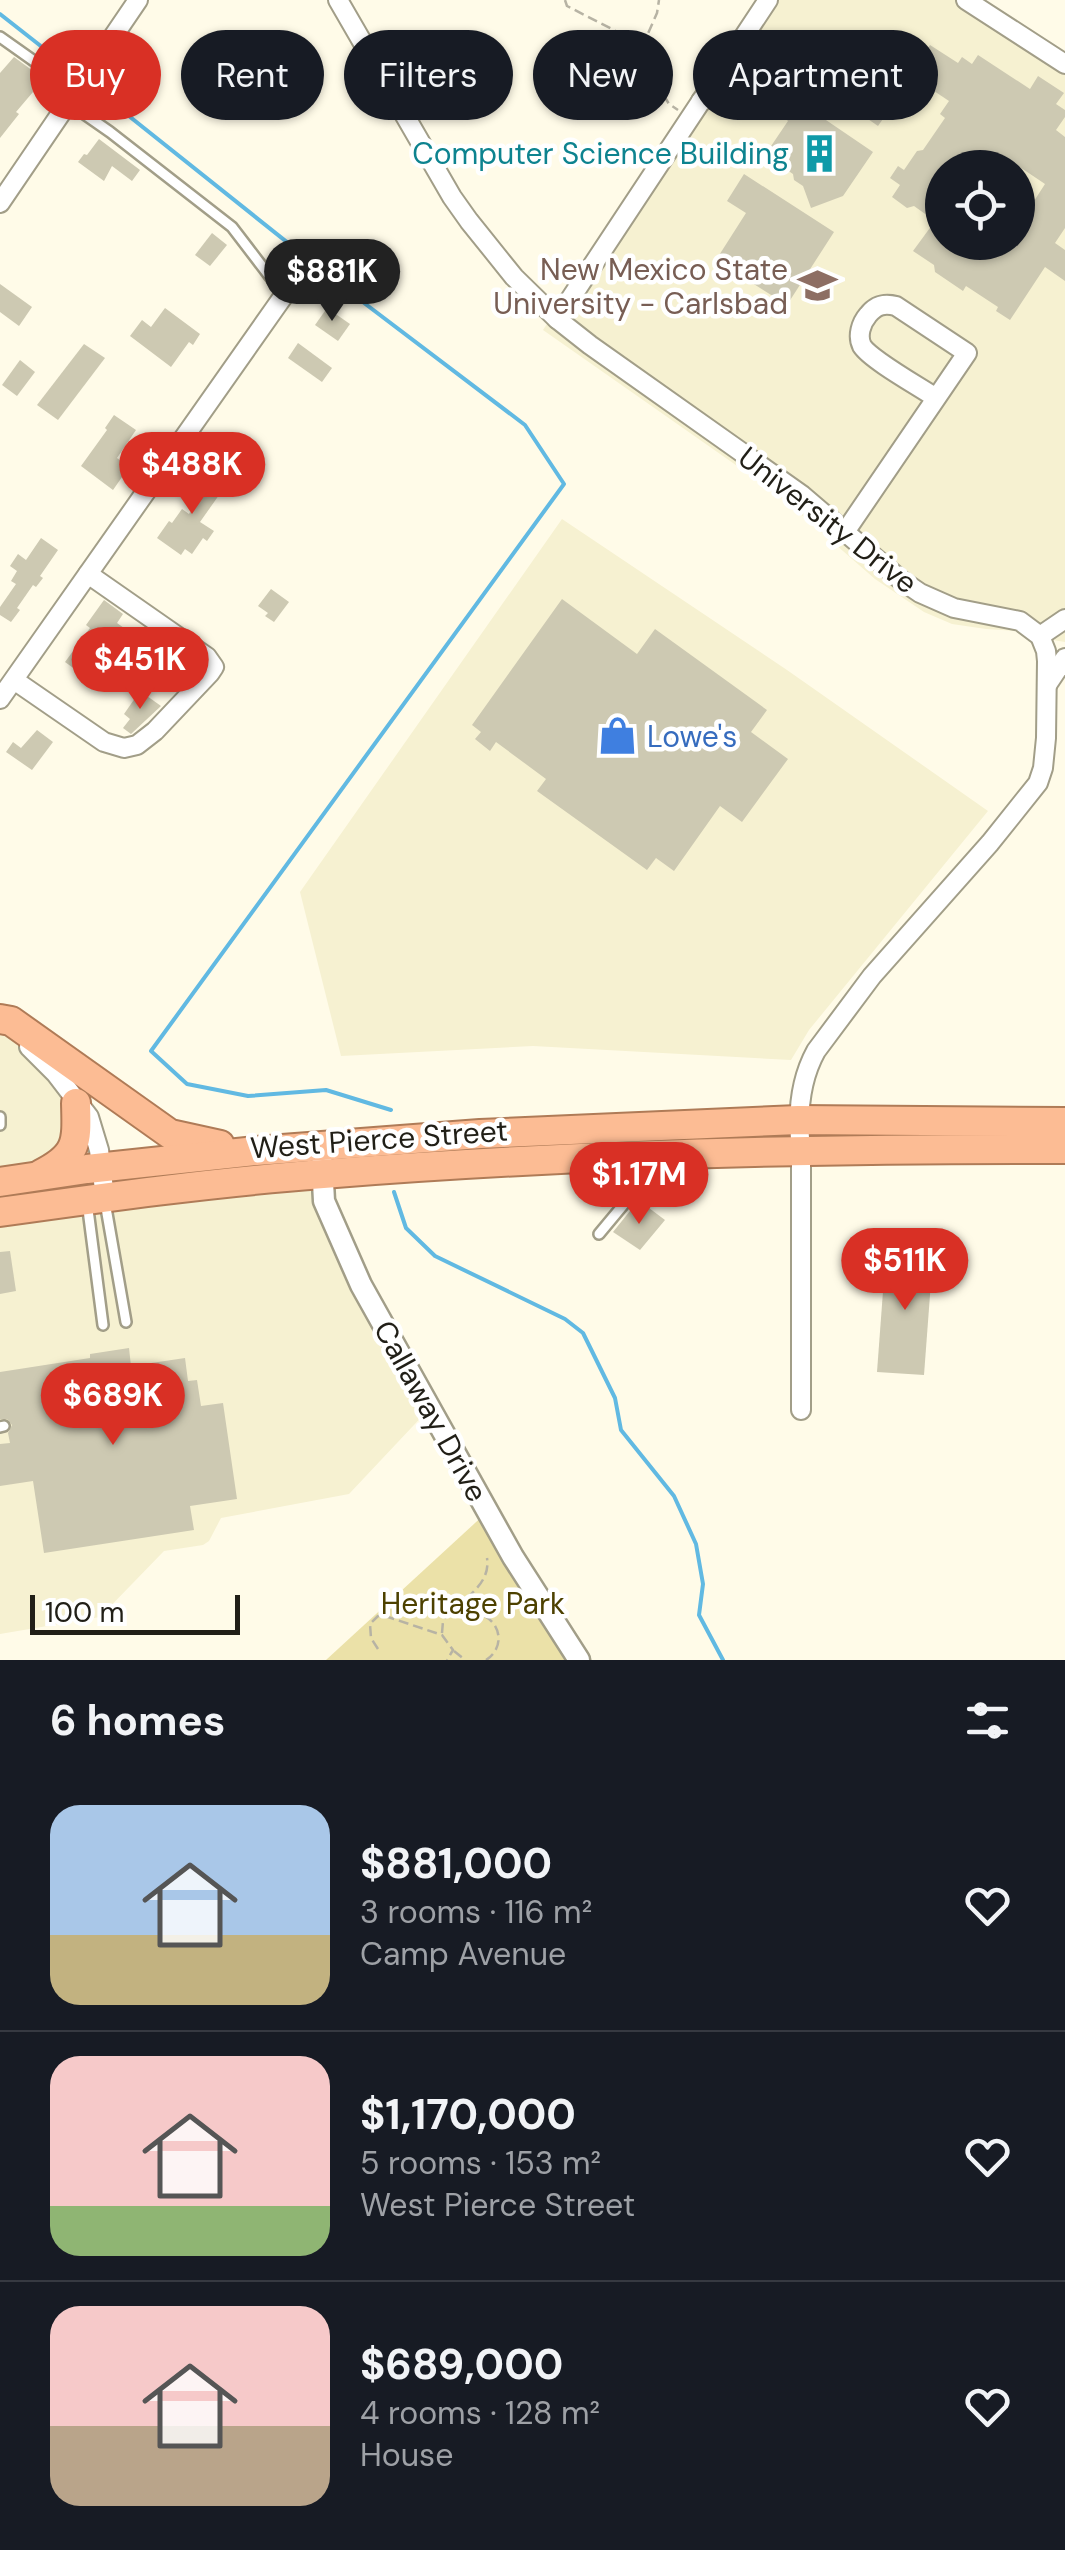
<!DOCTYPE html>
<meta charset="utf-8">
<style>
body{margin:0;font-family:"DM Sans",sans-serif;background:#20242c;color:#f1f3f6;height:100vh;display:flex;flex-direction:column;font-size:38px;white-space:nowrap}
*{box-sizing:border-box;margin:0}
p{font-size:32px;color:#9ea1a6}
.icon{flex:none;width:55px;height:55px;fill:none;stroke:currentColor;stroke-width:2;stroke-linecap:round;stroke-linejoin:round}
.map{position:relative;height:1660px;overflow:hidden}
.details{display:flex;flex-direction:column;background:#171b24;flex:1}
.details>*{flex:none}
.hud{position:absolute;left:30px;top:30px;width:1005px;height:90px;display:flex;gap:20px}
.tools{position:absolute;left:925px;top:150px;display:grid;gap:20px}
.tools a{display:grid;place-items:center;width:110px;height:110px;border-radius:50%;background:#171b24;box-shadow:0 2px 8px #0004;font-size:50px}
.scale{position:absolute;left:30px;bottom:25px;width:210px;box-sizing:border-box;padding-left:10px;border:5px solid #211f17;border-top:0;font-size:28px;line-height:35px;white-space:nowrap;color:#211f17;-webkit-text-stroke:8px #fff;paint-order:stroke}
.price{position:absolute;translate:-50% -85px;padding:0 22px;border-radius:35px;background:#d93025;color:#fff;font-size:32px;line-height:65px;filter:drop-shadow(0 2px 5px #0008)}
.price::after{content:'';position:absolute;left:50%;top:60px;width:30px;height:22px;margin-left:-15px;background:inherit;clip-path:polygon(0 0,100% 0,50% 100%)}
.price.active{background:#222;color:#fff}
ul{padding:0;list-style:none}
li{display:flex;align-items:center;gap:30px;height:250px;padding:0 50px}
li+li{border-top:2px solid #363941}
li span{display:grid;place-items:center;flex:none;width:280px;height:200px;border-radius:30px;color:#555}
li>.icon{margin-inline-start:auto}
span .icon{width:120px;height:120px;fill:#fffc;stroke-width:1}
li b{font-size:42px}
h2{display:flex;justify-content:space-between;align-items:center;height:120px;padding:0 50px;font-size:42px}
.pill{padding:0 35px;border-radius:45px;background:#171b24;box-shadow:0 2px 8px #0004;font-size:35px;line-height:90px}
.pill.active{background:#d93025;color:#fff}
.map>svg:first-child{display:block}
.built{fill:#f6f1d1;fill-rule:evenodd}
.green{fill:#ebe1a8}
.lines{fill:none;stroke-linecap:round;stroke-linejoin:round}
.stream{stroke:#61b9e2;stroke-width:4}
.building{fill:#cdc9b2;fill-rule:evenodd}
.service-casing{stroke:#a29e88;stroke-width:14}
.minor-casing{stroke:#a29e88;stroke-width:22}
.tertiary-casing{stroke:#a29e88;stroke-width:25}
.trunk-casing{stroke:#af7b57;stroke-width:32}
.path{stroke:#b7b3a4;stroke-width:2.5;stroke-dasharray:10 5;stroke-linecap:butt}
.service{stroke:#fff;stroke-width:9}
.minor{stroke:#fff;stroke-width:18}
.tertiary{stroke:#fff;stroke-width:20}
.trunk{stroke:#fcbc94;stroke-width:28}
.labels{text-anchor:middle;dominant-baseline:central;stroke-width:9;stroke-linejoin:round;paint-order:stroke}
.culture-label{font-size:30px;fill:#0d838f;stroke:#fff;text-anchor:end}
.education-label{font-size:30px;fill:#785e54;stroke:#fff;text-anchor:end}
.street-label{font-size:30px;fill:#211f17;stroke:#fff}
.shop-label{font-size:30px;fill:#366cbe;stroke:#fff;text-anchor:start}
.park-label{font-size:30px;fill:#4d4100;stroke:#fff}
</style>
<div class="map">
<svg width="1065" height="1660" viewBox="0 0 1065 1660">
<rect width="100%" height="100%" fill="#fffbe8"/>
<g class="built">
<path d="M758 0H983L1065 53V642L1023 635 1017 631 986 629 952 624 924 612 875 579 780 496 543 330ZM942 168H1018V242H942Z"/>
<path d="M562 519 787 670 988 811 809 1030 791 1060 533 1046 341 1056 300 892Z"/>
<path d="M0 1026 24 1043 66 1087 76 1144 0 1182Z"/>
<path d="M322 1174 324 1201 429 1409 349 1494 221 1518 209 1541 203 1545 164 1551 100 1617 0 1634V1213Z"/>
</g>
<path class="green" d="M487 1512 579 1660H326Z"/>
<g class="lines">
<g class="stream">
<path d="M0 14 79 76"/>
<path d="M90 85 347 290 525 425 564 484 151 1051 187 1084 248 1096 326 1090 391 1110"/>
<path d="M394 1192 406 1228 435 1256 565 1319 583 1333 615 1398 621 1430 674 1496 696 1544 703 1584 699 1615 723 1660"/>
</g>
</g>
<g class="building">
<path d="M930 45 958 63 962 57 972 64 978 55 1030 89 1038 76 1064 93 1056 104 1065 110V117L1056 130 1065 137V228L1055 243 1065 250V281L1045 267 1010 320 996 311 998 307 966 286 963 291 935 272 934 265 913 251 935 221 914 206 907 208 892 197 900 185 890 178 898 166 904 170 917 151 923 150 945 118 940 114 949 101 910 75ZM1002 155 1045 184 1018 226V242H942V168H994Z"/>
<path d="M14 57 44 79 16 112 19 114 0 138V73Z"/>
<path d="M864 68 901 93 878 126 842 101Z"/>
<path d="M798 101 873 152 843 196 811 208 803 186 794 180 793 174 765 155 788 121 786 119Z"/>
<path d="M99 139 140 170 132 181 112 166 104 181 78 162 84 154 87 155Z"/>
<path d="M744 174 834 232 787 305 716 260 746 213 727 201Z"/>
<path d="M212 233 227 245 210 266 195 255Z"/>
<path d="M0 284 32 307 19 326 0 312Z"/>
<path d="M165 308 200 334 193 345 189 342 171 367 130 336 142 320 151 327Z"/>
<path d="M327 308 350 324 338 341 315 325Z"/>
<path d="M298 343 332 368 322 382 288 358Z"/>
<path d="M84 344 105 358 58 420 37 405Z"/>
<path d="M20 360 35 372 17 396 2 385Z"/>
<path d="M114 415 136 430 117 458 129 467 113 490 81 466 107 430 105 428Z"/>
<path d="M198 469 224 488 200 522 214 531 207 541 203 538 192 554 185 549 181 555 157 538 169 521 172 523 182 509 189 514 201 494 187 484Z"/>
<path d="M41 538 58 550 40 576 43 578 36 587 33 585 17 608 20 610 11 622 0 615V607L16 584 11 581 17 571 10 566 18 554 26 560Z"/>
<path d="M271 589 289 602 274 622 265 616 268 613 258 606Z"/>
<path d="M562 599 637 654 655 629 767 710 751 732 788 759 742 822 720 806 674 871 656 858 647 870 537 791 546 779 496 742 490 751 475 739 481 732 472 725Z"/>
<path d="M104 600 123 614 117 623 124 628 102 658 106 661 101 667 108 672 98 686 65 662 90 628 86 625Z"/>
<path d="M140 691 161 706 131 734 123 728 130 719 124 714Z"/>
<path d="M37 730 53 742 32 770 6 752 13 742 21 748Z"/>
<path d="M634 1206 644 1214 649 1208 665 1220 640 1250 613 1232Z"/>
<path d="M10 1251 16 1291 0 1294V1252Z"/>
<path d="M886 1251 933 1255 924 1375 877 1372Z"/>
<path d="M129 1348 131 1366 185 1358 188 1381 197 1380 201 1406 223 1403 237 1499 190 1506 194 1530 44 1553 33 1481 0 1486V1444L10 1443 8 1433 12 1425 7 1419H0V1372L90 1358V1354Z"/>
</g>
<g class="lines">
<defs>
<g id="service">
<path d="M0 37 41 66 73 93"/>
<path d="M67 102 110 132 232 227 284 295"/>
<path d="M0 1117V1125"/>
<path d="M87 1202 103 1325"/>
<path d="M105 1202 126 1322"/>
<path d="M599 1234 629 1198 654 1197 657 1158"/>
<path d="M0 1427 4 1426"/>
</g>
<g id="minor">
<path d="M338 0 452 197 469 221 514 277 557 319 590 345 802 495 901 580 920 593 954 608 1020 621 1040 636 1046 651 1047 661 1046 738 1043 768 1038 783 990 843 872 976 816 1051C799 1082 797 1115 801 1149V1410"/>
<path d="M966 0 1065 64"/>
<path d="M701 101 876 46 889 50"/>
<path d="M0 203 138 0"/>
<path d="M557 319 768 0"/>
<path d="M845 532 967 353 896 306C884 303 876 305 868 315 861 323 857 336 862 346 871 360 920 387 936 398"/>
<path d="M1040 636 1065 619"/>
<path d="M14 680 104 742 124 748 137 745 155 731 210 673 214 667 207 657 88 574"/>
<path d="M1047 685 1065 658"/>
<path d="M0 699 299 274"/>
<path d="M29 1047 56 1074 89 1117 99 1150 105 1197"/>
</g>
<path id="tertiary" d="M322 1163 324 1201 361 1285 513 1557 579 1660"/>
<g id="trunk">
<path d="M0 1019 11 1021 170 1134 220 1145"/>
<path d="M41 1174C79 1155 77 1141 76 1103"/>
<path d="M0 1182 87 1169 256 1151 480 1134 798 1120 1065 1122"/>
<path d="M0 1212C107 1197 215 1182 323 1174 570 1154 818 1148 1065 1149"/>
</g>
</defs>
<use href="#service" class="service-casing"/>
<use href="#minor" class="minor-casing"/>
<use href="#tertiary" class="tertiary-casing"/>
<use href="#trunk" class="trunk-casing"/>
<g class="path">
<path d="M565 0 567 6 643 45 657 13 659 0"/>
<path d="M643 47 638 66 642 78 660 89 669 104 678 110"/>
<path d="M455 1609C463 1610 472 1611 480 1614 502 1622 505 1648 486 1660"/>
<path d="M442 1633 443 1621 448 1614C465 1598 491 1584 487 1558"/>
<path d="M378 1649 371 1638 370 1624 378 1616H385L442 1635 453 1650 447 1660"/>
<path d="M454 1651 465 1660"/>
</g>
<use href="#service" class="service"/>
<use href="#minor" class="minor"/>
<use href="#tertiary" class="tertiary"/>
<use href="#trunk" class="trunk"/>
</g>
<defs>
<symbol id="building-bare" viewBox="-9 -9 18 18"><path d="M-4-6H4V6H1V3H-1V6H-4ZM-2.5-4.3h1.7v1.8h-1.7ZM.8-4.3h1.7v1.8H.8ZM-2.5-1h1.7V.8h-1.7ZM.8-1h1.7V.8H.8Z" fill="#0f9aa8" stroke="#fff" stroke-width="2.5" paint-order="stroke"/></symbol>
<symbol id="university-bare" viewBox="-9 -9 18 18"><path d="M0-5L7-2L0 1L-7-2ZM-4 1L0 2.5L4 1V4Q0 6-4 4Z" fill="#8d6e63" stroke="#fff" stroke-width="2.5" paint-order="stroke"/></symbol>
<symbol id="shop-bare" viewBox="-9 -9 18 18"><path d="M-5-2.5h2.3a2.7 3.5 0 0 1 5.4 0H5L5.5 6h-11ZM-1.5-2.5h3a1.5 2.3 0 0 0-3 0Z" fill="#3f7fe0" stroke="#fff" stroke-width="2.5" paint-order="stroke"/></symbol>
</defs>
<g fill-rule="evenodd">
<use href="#building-bare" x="792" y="126" width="55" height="55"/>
<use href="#university-bare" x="790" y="258" width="55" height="55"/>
<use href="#shop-bare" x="590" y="708" width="55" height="55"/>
</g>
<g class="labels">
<g class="culture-label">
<text x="789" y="153">Computer Science Building</text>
</g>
<g class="education-label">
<text x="788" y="269">New Mexico State<tspan x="788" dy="34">University - Carlsbad</tspan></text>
</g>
<g class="street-label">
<text transform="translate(828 520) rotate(38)">University Drive</text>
<text transform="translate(379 1139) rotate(-4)">West Pierce Street</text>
<text transform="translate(431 1411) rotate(61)">Callaway Drive</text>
</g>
<g class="shop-label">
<text x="647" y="736">Lowe's</text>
</g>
<g class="park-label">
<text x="473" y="1603">Heritage Park</text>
</g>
</g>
</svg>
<div class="tools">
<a><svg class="icon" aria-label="locate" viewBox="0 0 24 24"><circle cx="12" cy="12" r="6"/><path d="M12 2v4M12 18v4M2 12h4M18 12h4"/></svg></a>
</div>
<div class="scale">100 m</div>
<b class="price active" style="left:332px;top:324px">$881K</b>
<b class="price" style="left:192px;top:517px">$488K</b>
<b class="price" style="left:140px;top:712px">$451K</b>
<b class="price" style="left:639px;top:1227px">$1.17M</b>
<b class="price" style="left:905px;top:1313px">$511K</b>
<b class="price" style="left:113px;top:1448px">$689K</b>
<div class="hud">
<a class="pill active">Buy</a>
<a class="pill">Rent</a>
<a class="pill">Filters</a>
<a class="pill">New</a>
<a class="pill">Apartment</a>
</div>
</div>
<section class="details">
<h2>6 homes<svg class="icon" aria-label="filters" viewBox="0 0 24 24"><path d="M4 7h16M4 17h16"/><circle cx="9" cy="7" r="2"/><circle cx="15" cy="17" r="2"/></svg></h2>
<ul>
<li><span style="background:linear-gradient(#a9c7e8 65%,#c2b280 0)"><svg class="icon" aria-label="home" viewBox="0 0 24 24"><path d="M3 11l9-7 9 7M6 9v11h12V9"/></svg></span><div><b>$881,000</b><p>3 rooms · 116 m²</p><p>Camp Avenue</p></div><svg class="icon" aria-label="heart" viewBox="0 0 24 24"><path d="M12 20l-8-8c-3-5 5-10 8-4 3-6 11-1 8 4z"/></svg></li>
<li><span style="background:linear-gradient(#f6c9c9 75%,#8fb573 0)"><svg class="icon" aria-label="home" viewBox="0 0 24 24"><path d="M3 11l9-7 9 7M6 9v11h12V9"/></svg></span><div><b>$1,170,000</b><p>5 rooms · 153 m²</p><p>West Pierce Street</p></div><svg class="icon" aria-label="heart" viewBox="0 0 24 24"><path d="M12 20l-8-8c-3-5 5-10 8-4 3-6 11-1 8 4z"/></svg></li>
<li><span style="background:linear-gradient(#f6c9c9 60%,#b9a48a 0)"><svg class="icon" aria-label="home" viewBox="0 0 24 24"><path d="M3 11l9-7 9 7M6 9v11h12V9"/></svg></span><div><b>$689,000</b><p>4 rooms · 128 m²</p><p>House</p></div><svg class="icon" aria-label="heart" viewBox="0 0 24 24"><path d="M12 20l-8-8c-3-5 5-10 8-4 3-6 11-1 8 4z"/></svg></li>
</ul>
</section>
